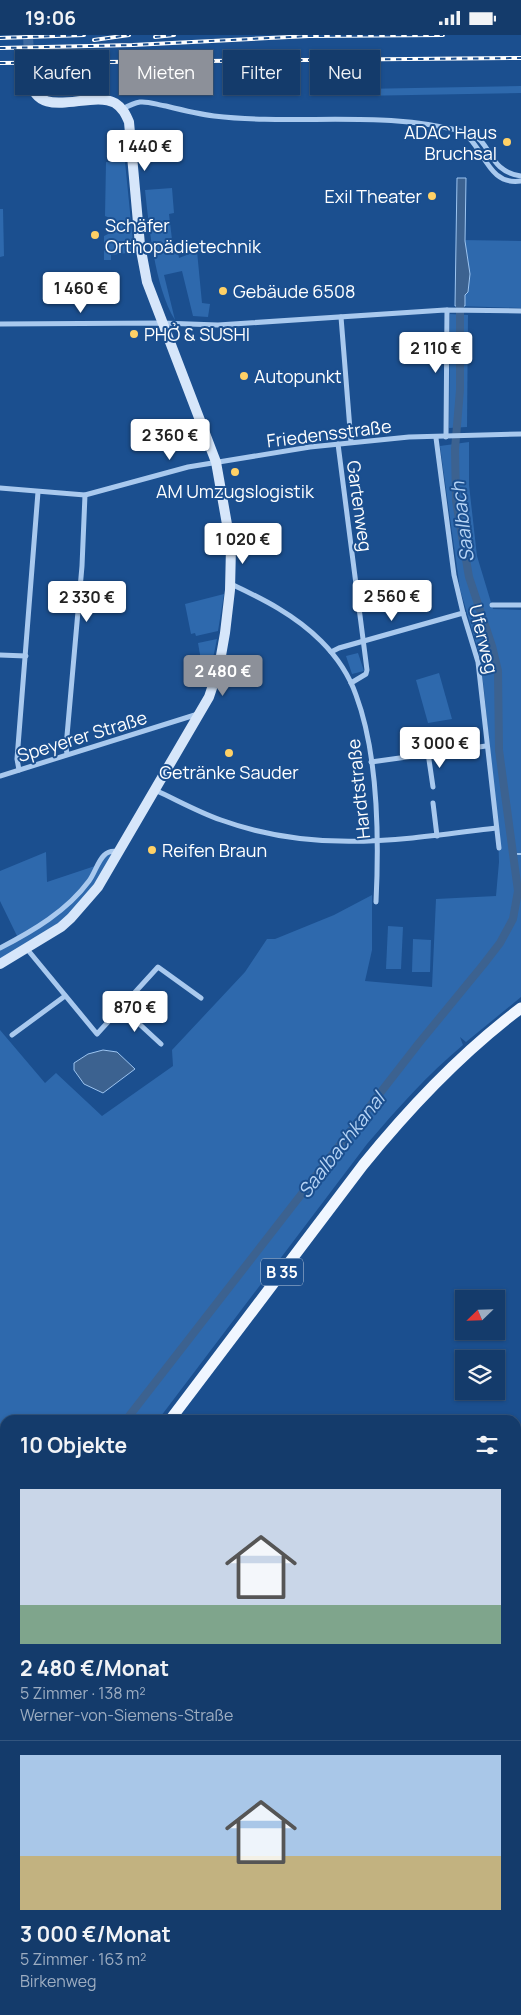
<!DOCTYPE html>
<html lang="de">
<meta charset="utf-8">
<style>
body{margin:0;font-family:Manrope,sans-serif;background:#1d4271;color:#f1f3f6;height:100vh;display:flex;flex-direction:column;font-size:19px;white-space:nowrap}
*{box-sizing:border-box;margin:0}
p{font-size:16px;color:#9dadc1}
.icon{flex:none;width:28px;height:28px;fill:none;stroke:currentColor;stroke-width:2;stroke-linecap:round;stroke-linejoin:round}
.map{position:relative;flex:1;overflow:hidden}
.details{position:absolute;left:0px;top:1380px;width:521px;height:600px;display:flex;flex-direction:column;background:#143b6b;border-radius:15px 15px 0 0;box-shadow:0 1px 4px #0004,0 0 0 1px #33557e}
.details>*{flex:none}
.hud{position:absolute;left:15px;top:15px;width:491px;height:45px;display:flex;gap:10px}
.needle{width:32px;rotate:247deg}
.fabs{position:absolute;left:455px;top:1255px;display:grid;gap:10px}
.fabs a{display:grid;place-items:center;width:50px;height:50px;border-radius:0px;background:#143b6b;box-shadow:0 1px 4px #0004,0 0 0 1px #33557e;font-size:25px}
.price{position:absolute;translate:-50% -42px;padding:0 11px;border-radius:5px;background:#fff;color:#222;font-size:16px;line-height:32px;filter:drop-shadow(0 1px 2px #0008)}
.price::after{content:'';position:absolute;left:50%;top:30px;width:15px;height:11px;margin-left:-8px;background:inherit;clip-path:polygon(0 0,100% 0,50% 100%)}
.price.current{background:#8c9099;color:#fff}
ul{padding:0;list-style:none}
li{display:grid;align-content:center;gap:10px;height:265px;padding:0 20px}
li+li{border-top:1px solid #33557e}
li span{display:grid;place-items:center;height:155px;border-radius:0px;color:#555}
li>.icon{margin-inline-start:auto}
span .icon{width:90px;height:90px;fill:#fffc;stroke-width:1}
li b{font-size:21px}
h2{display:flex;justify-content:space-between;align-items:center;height:60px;padding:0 20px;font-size:21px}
.tag{padding:0 18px;border-radius:0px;background:#143b6b;box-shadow:0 1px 4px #0004,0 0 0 1px #33557e;font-size:18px;line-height:45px}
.tag.current{background:#8c9099;color:#fff}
.status{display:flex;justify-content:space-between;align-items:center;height:35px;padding:0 25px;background:#143b6b;direction:ltr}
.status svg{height:14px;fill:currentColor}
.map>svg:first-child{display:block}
.green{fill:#2e69ad}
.water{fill:#3c6290;stroke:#9cc4f0}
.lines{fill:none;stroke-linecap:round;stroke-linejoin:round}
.stream{stroke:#9cc4f0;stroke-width:2}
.canal{stroke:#3c6290;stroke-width:8}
.secondary-tunnel{stroke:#3d69a0;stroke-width:10;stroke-dasharray:10 5;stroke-linecap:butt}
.street{stroke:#a9c9ee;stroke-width:5}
.secondary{stroke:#d6e6fa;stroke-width:10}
.primary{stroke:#f0f6ff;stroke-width:11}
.rail-casing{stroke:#fff;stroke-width:4}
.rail{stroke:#1b4f8f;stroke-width:2;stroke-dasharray:5.5;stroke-linecap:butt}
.poi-dot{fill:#ffd166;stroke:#1b4f8f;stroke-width:2}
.labels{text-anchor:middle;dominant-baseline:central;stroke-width:4;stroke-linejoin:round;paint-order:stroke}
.shield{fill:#1b4f8f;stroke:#bbcadd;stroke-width:1}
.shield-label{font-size:16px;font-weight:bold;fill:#fff}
.poi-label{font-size:18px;fill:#fff;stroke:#1b4f8f;text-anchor:start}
.street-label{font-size:18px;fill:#fff;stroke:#1b4f8f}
.water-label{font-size:19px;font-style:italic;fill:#b5d3f5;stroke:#1b4f8f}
</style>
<div class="status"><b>19:06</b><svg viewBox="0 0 49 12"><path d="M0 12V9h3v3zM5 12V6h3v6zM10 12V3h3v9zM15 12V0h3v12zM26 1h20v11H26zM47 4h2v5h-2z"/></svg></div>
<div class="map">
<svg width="521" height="1980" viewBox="0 0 521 1980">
<rect width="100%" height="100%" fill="#1b4f8f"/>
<g class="green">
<path d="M521 51V58L357 61 360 54Z"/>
<path d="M106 127H125L134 217 111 220V225H104V201L110 198 113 192 110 183 105 181Z"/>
<path d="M172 153 174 178 169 179 173 213H177L179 223 197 216 202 268 210 269 208 282 193 281 182 236 164 240 175 285C155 253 149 192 145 155Z"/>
<path d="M0 174H3L4 221 0 222Z"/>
<path d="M460 205 521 206V273L460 271Z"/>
<path d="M450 279 468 280 467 392 449 393Z"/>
<path d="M469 407V450L477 521 493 574 521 575V962L466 1007 460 1002 463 1010C428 1039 397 1074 367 1109L158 1385H5V1583L0 1589V995L45 1048 56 1038 102 1081 173 1031 172 1015 245 937 267 904H275L334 880 372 860V915L365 946 432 952 436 864 496 861 499 827 498 794 484 655 480 622 460 554 440 411Z"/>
<path d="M224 559 218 596 196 601 195 598 191 599 185 569Z"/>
<path d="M217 604 212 628 202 631 198 608Z"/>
<path d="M358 618 364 636 352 639 346 621Z"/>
<path d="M439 638 452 684 428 688 416 645Z"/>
<path d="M46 817 47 847 98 830 106 818 119 817 71 883 0 929V913L18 903 0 866V836Z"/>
<path d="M388 891 403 892 401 934H386Z"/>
<path d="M413 904 431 905 430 937H412Z"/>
<path d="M0 1725 5 1729V1975H280L277 1980H29L22 1976 21 1980H0Z"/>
</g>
<g class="water">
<path d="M457 143H466L465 206 470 239 468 257 465 260V271H455Z"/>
<path d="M103 1015 117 1017 135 1034 103 1058 84 1049 74 1035V1028L88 1019Z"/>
</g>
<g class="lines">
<g class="stream">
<path d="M514 819H521"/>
<path d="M516 1643 521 1635"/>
<path d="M263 1980 265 1975"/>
</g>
<g class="canal">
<path d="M126 1385 419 1008 483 930 500 908 513 884 518 856 499 715 498 636 492 611 469 542 456 466 455 414 460 355V268"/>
<path d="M0 1545 5 1539"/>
</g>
<path class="secondary-tunnel" d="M28 0 30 43"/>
<g class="street">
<path d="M122 74C128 71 134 68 140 67 148 66 158 70 166 71 182 75 198 79 214 81 300 91 382 74 468 98 493 105 486 136 521 141"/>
<path d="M464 98C485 114 488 151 521 146"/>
<path d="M341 282 351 407"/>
<path d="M0 289 162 288 218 290 445 275 521 276"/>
<path d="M446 402 447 275"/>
<path d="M436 403 454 540 463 578 478 627 499 813"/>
<path d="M338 409 367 635 366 639 351 648"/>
<path d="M0 453 85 460 188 432 310 412 409 402 521 399"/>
<path d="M231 549C263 564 295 580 321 606 335 620 349 640 356 660 378 719 379 805 376 867"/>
<path d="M492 570H521"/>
<path d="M331 617 339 613 463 578"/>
<path d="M0 620 26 621"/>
<path d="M428 718 433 752"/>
<path d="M67 719 66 712 82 531 85 460"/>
<path d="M371 727 486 711"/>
<path d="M19 735 17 724 38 457"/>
<path d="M0 741 198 679"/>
<path d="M155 755C177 765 198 777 221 785 315 819 400 805 496 793"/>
<path d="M433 768 437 801"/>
<path d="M0 913C33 896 67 876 89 846 98 834 100 812 119 817"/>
<path d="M27 914 97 999 158 932 201 963"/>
<path d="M122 973 161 1009"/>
<path d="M12 1000 65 961"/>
<path d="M0 1714 5 1719"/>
<path d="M516 1854 521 1847"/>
<path d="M310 1975 317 1980"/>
<path d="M435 1980 437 1975"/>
</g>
<path class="secondary" d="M0 929 61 892 71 883 98 852 209 662 219 632 225 598 230 555 231 512 216 427 147 247 140 210 129 87C126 80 123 73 115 68 90 54 36 89 30 43"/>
<g class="primary">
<path d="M170 1385 363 1130C410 1072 461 1018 521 973"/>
<path d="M0 1604 5 1597"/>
<path d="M0 1628 5 1622"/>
</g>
<defs>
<g id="rail">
<path d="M155 2 174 0"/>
<path d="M0 3 84 0"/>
<path d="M94 5 129 0"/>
<path d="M0 13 133 10 309 1 443 0"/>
<path d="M0 28 521 23"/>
</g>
</defs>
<use href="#rail" class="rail-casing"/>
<use href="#rail" class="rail"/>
</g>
<g class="poi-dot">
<circle cx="507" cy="107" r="5"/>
<circle cx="432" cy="161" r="5"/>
<circle cx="95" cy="200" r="5"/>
<circle cx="223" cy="256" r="5"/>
<circle cx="134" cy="299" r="5"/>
<circle cx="244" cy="341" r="5"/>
<circle cx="235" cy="437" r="5"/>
<circle cx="229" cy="718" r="5"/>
<circle cx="152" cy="815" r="5"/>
</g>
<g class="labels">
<rect class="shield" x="261" y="1223.5" width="42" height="27" rx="4"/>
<g class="shield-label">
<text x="282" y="1237">B 35</text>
</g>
<g class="poi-label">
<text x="497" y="97" text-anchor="end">ADAC Haus<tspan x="497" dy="21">Bruchsal</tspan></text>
<text x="422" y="161" text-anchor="end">Exil Theater</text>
<text x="105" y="190">Schäfer<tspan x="105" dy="21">Orthopädietechnik</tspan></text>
<text x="233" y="256">Gebäude 6508</text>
<text x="144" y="299">PHỞ &amp; SUSHI</text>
<text x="254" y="341">Autopunkt</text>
<text x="235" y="456" text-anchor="middle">AM Umzugslogistik</text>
<text x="229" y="737" text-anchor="middle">Getränke Sauder</text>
<text x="162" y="815">Reifen Braun</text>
</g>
<g class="street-label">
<text transform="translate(329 398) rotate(-7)">Friedensstraße</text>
<text transform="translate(360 471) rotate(82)">Gartenweg</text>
<text transform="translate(484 604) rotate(76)">Uferweg</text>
<text transform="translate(82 701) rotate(-17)">Speyerer Straße</text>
<text transform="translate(358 754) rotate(-96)">Hardtstraße</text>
</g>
<g class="water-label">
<text transform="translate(462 487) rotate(-97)">Saalbach</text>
<text transform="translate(341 1110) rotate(-52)">Saalbachkanal</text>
</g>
</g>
</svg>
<div class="fabs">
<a><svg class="needle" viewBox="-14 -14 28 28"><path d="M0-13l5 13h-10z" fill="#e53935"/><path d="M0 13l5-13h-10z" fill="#9dadc1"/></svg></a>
<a><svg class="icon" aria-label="layers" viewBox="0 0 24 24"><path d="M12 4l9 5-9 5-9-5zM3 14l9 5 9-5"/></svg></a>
</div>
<b class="price" style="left:145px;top:137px">1 440 €</b>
<b class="price" style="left:81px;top:279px">1 460 €</b>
<b class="price" style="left:436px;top:339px">2 110 €</b>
<b class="price" style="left:170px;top:426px">2 360 €</b>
<b class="price" style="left:243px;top:530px">1 020 €</b>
<b class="price" style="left:392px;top:587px">2 560 €</b>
<b class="price" style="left:87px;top:588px">2 330 €</b>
<b class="price current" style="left:223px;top:662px">2 480 €</b>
<b class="price" style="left:440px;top:734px">3 000 €</b>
<b class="price" style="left:135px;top:998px">870 €</b>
<div class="hud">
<a class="tag">Kaufen</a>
<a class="tag current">Mieten</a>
<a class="tag">Filter</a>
<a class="tag">Neu</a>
</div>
<section class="details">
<h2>10 Objekte<svg class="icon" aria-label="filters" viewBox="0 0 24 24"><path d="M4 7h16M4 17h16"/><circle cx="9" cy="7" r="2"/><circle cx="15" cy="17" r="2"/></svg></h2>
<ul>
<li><span style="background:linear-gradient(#c9d6e8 75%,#7fa58c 0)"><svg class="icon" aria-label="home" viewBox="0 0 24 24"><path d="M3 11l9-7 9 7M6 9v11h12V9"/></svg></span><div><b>2 480 €/Monat</b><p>5 Zimmer · 138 m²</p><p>Werner-von-Siemens-Straße</p></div></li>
<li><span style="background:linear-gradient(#a9c7e8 65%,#c2b280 0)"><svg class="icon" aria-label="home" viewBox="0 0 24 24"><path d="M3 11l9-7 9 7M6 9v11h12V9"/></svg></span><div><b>3 000 €/Monat</b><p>5 Zimmer · 163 m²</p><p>Birkenweg</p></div></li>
</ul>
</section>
</div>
